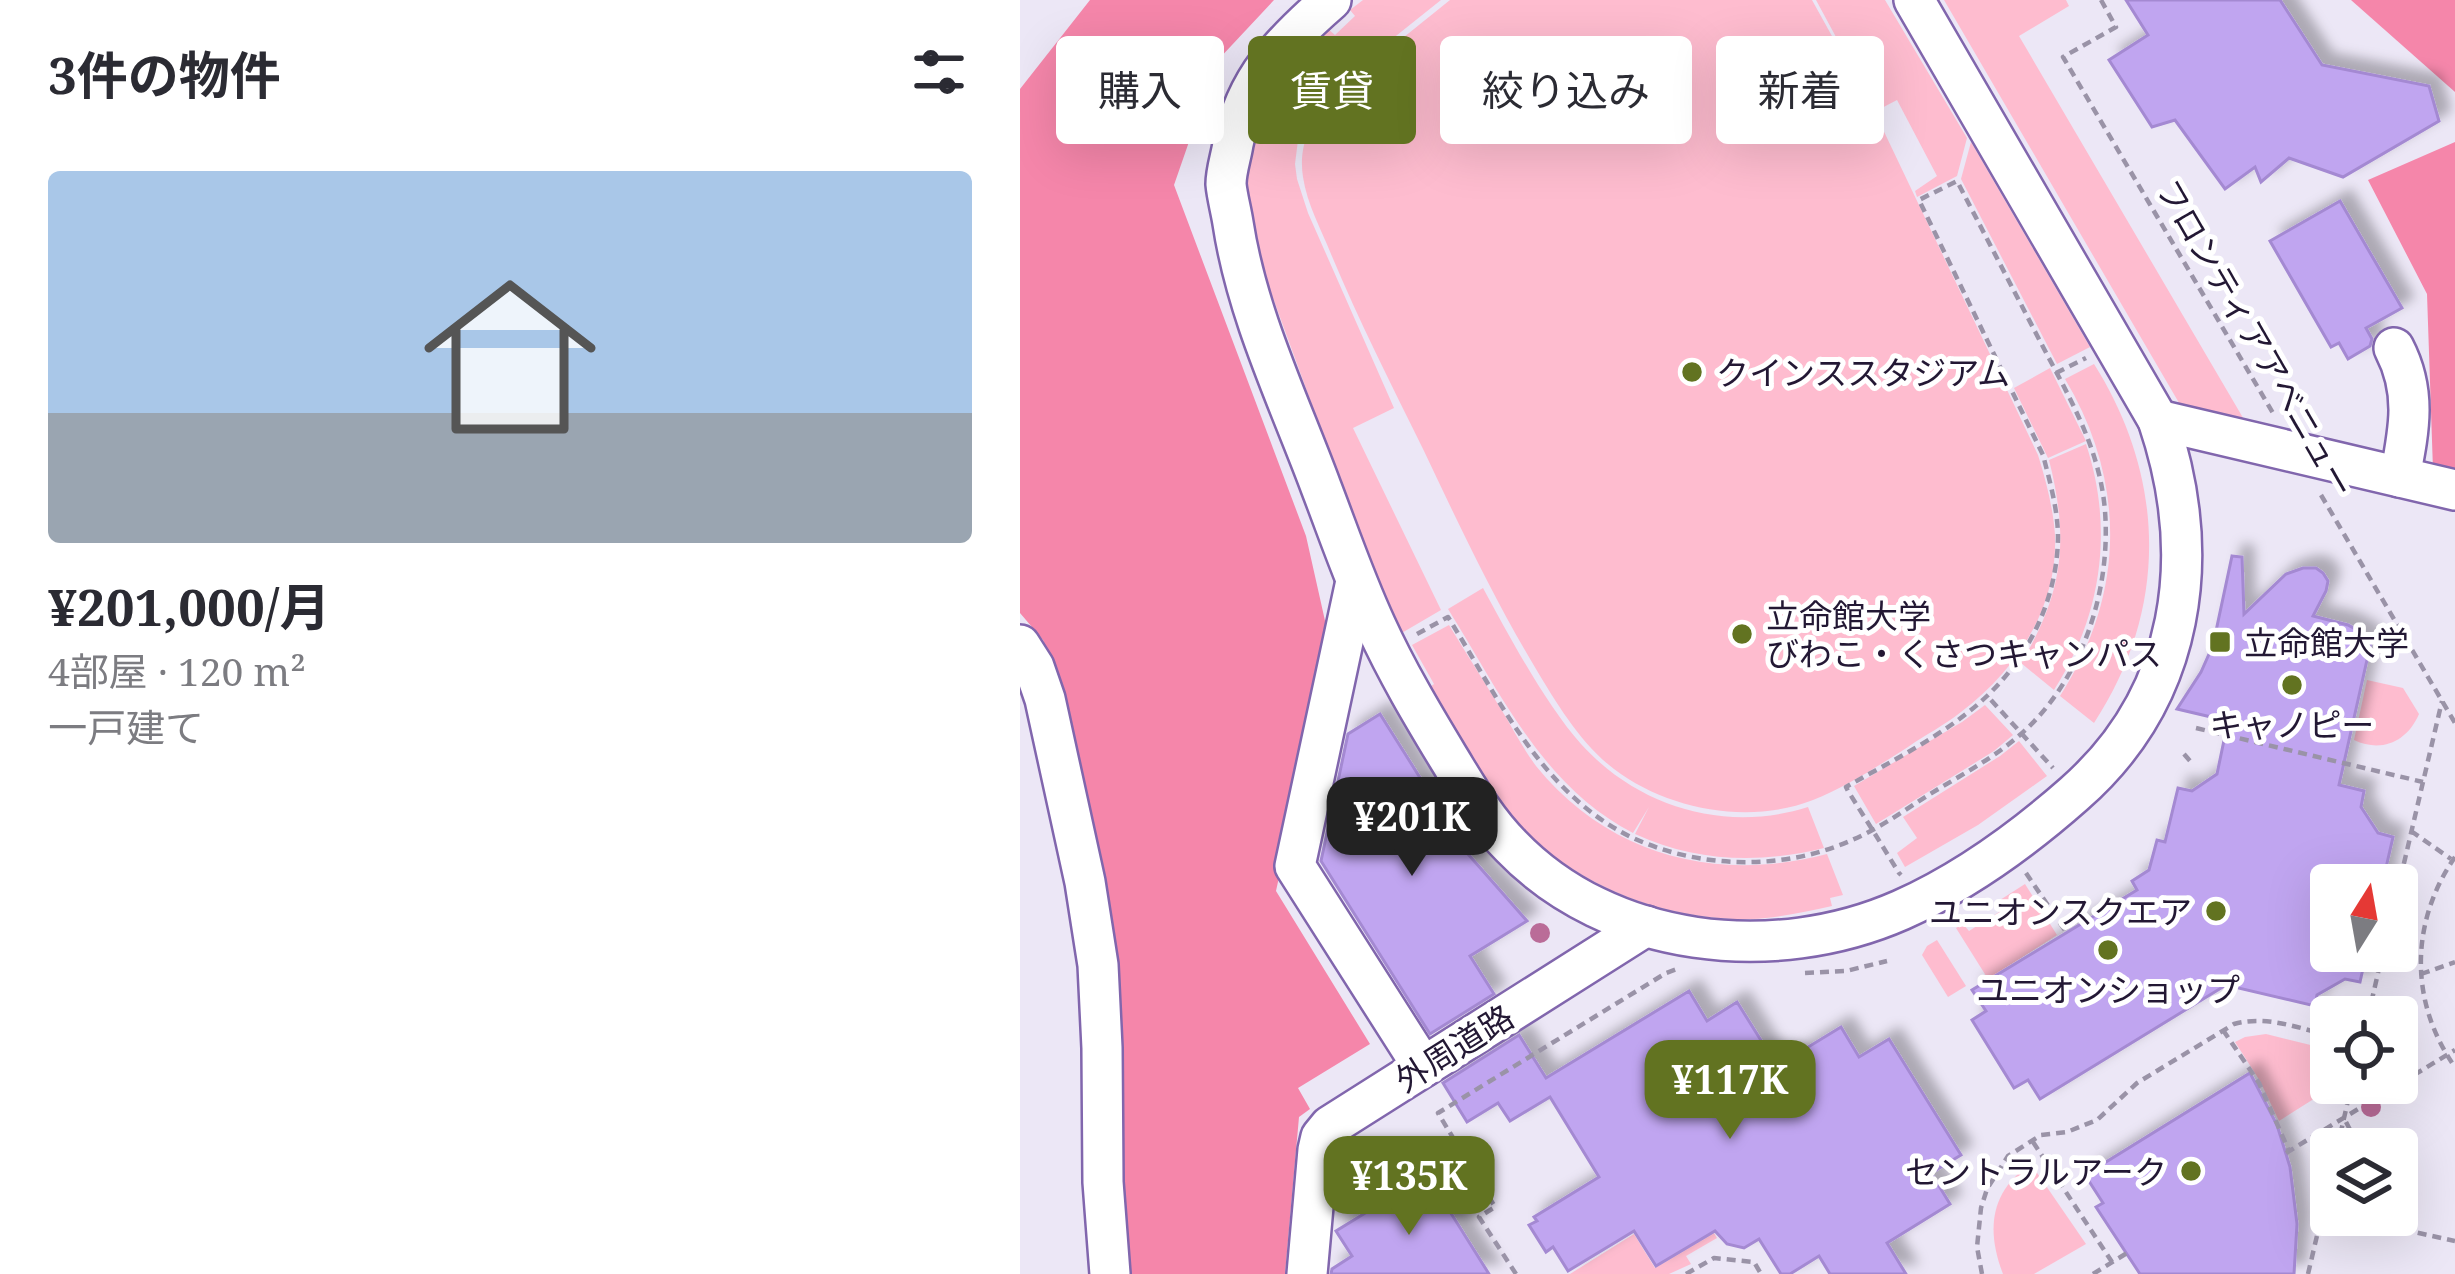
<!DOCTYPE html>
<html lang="ja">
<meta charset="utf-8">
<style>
body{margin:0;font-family:"Noto Serif","Noto Sans JP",serif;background:#f7f7f7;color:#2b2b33;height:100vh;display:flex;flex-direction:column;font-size:45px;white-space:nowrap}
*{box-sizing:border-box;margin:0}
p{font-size:39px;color:#7c7c81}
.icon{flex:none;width:66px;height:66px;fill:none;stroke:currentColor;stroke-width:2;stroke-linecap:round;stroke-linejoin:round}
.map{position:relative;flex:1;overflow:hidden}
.side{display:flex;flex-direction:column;background:#fff;width:1020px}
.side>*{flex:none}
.hud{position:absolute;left:36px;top:36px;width:1140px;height:108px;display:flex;gap:24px}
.needle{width:78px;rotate:11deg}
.controls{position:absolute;left:1290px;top:864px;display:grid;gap:24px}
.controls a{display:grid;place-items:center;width:108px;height:108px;border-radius:12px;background:#fff;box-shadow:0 12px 48px #0002;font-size:60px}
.price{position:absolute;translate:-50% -102px;padding:0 27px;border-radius:24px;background:#627321;color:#fff;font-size:39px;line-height:78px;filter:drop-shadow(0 3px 6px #0008)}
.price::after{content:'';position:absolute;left:50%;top:72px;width:36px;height:27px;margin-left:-18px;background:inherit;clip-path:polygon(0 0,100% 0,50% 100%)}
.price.selected{background:#222;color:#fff}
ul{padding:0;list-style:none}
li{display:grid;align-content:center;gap:24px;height:636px;padding:0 48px}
li span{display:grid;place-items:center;height:372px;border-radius:12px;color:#555}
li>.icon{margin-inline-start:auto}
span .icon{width:216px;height:216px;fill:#fffc;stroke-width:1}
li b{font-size:51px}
h2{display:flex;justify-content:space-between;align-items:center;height:144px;padding:0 48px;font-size:51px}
.pill{padding:0 42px;border-radius:12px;background:#fff;box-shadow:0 12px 48px #0002;font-size:42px;line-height:108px}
.pill.selected{background:#627321;color:#fff}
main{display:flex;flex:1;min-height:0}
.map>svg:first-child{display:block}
.green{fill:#febccf}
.forest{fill:#f586aa}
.building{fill:#c0a5f0;stroke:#a489d2;stroke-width:3;filter:url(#shadow)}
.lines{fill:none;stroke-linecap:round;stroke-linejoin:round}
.minor-casing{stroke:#8166ad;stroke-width:44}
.path{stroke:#9a93a7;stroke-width:4.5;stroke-dasharray:9 6;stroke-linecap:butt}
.minor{stroke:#fff;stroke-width:39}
.tree{fill:#ba6c98}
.poi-dot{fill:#627321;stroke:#fff;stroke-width:4.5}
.labels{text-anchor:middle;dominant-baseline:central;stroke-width:10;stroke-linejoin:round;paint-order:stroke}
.street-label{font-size:33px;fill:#231834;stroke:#fff}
.poi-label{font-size:33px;fill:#231834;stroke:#fff;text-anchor:start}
</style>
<main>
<section class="side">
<h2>3件の物件<svg class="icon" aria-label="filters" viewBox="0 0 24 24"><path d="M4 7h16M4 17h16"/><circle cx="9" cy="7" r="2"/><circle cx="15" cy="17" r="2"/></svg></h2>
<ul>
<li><span style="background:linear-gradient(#a9c7e8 65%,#9aa5b1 0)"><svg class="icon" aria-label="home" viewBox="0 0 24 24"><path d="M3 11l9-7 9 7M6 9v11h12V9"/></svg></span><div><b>¥201,000/月</b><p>4部屋 · 120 m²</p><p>一戸建て</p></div></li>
</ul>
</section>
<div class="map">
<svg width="1435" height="1274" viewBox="0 0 1435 1274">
<defs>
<filter id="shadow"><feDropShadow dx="11" dy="-11" stdDeviation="6" flood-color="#0004"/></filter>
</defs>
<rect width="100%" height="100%" fill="#ece7f6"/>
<g class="green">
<path d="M343 0H421L307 91 292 109 278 140 275 164 277 179 288 213 374 408 333 428 421 610 380 634 361 594 234 246 225 187 234 132 244 106 260 78 308 29 315 35 335 16 330 10Z"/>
<path d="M430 0H792L858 119 1018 455C1026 481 1033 507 1035 535 1038 607 997 670 941 712 925 725 905 735 888 747 858 766 826 787 793 800 729 825 648 810 594 769 561 744 537 704 516 669 474 599 439 525 404 451 372 386 339 321 311 254 301 229 287 204 283 177 278 146 291 118 312 95Z"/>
<path d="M796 0H865L947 138 937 176 897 197 895 191 917 176 877 100 856 111Z"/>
<path d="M924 0H1046L1049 6 999 36 1229 428 1162 408Z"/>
<path d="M951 142 1070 347 1037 364 941 179Z"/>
<path d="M1074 364C1146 478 1149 609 1074 723L1040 696C1105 595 1107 483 1045 379Z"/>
<path d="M1030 368 1066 441 1028 458 994 388Z"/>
<path d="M1066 444C1094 528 1082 616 1034 690L1001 663C1044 592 1049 539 1029 460Z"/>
<path d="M463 588C489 636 526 705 561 744 619 808 706 833 788 807L804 848C740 864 676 862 615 834L629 807 613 833C522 786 480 692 428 609Z"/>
<path d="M429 625C448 656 468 688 487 719 496 735 505 751 516 766 589 856 697 883 807 854L823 895 810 898 812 906C785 912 758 918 731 919 634 922 533 876 474 798 449 764 428 725 406 690L414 684 392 645Z"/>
<path d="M1347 680 1383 688 1399 714C1387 742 1361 753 1334 740Z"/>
<path d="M965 705 993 735 974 751 856 824 834 786 942 722Z"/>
<path d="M999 741 1027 776 958 825 885 867 877 853 897 838 883 817 980 756Z"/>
<path d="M1005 884 1037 935 968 979 936 928 943 924 949 931 984 909 980 900Z"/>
<path d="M917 940 946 986 928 997 902 955 907 946Z"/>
<path d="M1246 1034 1311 1050V1083H1319L1259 1121 1240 1081 1215 1042 1225 1037Z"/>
<path d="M1011 1164 1066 1244 1014 1274H983C966 1230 970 1191 1011 1164Z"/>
<path d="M694 1233 697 1238 666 1256 671 1264 649 1274H550L614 1234 635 1268Z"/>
</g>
<g class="forest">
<path d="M70 0H254L197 61 154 185 286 536 310 643 256 891 350 1044 278 1088 290 1109 279 1117 265 1274H107L39 682 23 640 0 613V89Z"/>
<path d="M1331 0H1435V92Z"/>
<path d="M1435 142V476L1413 470 1407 294 1348 180Z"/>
</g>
<g class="building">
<path d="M1106 0H1260L1302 65 1409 86 1419 121 1323 177 1269 158 1241 182 1235 167 1205 189 1155 120 1132 127 1089 60 1128 35Z"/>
<path d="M1320 201 1382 308 1346 328 1352 339 1350 346 1328 359 1319 343 1311 347 1250 241Z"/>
<path d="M1212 556 1222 557 1224 614 1266 574 1283 568H1296L1303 573 1308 581 1306 591 1293 616 1328 625 1346 635 1351 642 1319 785 1344 791 1341 807 1358 833 1373 837 1362 885H1311V951H1347L1340 982 1325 979 1297 995 1295 1006 1206 985 1020 1099 1008 1080 994 1088 952 1020 966 1011 952 990 1117 890 1112 881 1129 870 1137 840 1145 842 1158 788 1172 791 1197 774 1208 721 1157 709 1181 672 1193 645Z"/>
<path d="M360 714 448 854 507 921 450 956 474 994 410 1034 301 861 328 734Z"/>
<path d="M669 991 687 1021 717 1002 757 1066 821 1027 839 1057 869 1039 941 1155 911 1173 930 1204 867 1243 886 1274H810L799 1256 770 1274H761L739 1239 724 1248 707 1244 695 1231 636 1266 614 1231 548 1271 533 1247 526 1252 509 1225 517 1221 514 1217 579 1177 530 1097 490 1121 478 1103 447 1122 423 1083 499 1035 526 1078Z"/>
<path d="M1230 1073 1257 1125 1270 1167 1277 1224 1274 1274H1120L1076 1207 1083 1203 1065 1175Z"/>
<path d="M407 1175 469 1274H311L312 1269 332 1256 316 1231Z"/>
</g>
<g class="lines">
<defs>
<g id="minor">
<path d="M311 0C263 42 225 79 213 144 211 157 206 171 206 184 207 196 211 210 213 223 227 315 269 401 301 487 319 534 335 581 356 626 377 672 402 714 428 757 447 788 465 820 491 846 589 948 754 966 881 910 944 882 1003 839 1054 794 1166 696 1184 556 1138 420L894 0"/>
<path d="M1374 348C1397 392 1389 430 1380 477"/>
<path d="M1138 420 1435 490"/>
<path d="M336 581 275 866 403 1067"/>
<path d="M0 645 14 667 25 699 65 882 78 965 82 1048 83 1182 90 1274"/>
<path d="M287 1274 298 1150 301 1137 310 1126 626 926"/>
</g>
</defs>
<use href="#minor" class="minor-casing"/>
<g class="path">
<path d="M1081 0 1096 27 1043 57 1253 413"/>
<path d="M1036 373 1066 358"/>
<path d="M1301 495 1435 723"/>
<path d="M397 634 428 617C478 697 521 793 611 837 679 869 763 871 832 840 860 828 885 810 910 794 941 775 974 758 1001 734 1062 680 1091 591 1085 511 1080 448 1049 397 1021 343 993 289 965 235 937 181L899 200 1023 455C1030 482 1038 510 1038 538 1037 598 1010 655 967 696 927 734 873 760 826 787L828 791 850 826 855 834 879 873 881 875"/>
<path d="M971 700 1033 768"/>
<path d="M1176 728 1403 782"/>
<path d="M1164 754 1170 761"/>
<path d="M1391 831 1431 859"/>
<path d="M1435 857C1390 922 1389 1002 1435 1067"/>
<path d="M1006 873 1046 932"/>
<path d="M1377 893 1422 701"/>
<path d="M785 973 826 971 867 961"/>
<path d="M1401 974 1435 962"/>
<path d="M1348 1017 1363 951"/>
<path d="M1203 1030 1239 1083 1269 1151"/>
<path d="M1326 1122 1340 1149"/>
<path d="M1013 1142 1092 1262"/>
<path d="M1317 1149 1332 1083"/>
<path d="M1266 1153 1435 1050"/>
<path d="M1377 1215 1385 1230 1435 1241"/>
<path d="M496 1274 459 1217 475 1207 418 1113 646 973 660 968"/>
<path d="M666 1274 694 1258 734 1262 741 1274"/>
<path d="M962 1274 957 1247 961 1208 967 1189 988 1156 1021 1135 1047 1132 1077 1120 1117 1083 1214 1024C1247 1015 1278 1028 1311 1036"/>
<path d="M1073 1274 1107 1253"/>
<path d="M1288 1274 1311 1176"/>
</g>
<use href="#minor" class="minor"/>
</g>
<g class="tree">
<circle cx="520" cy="933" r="10"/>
<circle cx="1351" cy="1107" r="10"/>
</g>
<g class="poi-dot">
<circle cx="672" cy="372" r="12"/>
<circle cx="722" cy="634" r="12"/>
<rect x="1188" y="630" width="24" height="24" rx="6"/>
<circle cx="1272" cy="685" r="12"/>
<circle cx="1196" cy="911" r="12"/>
<circle cx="1088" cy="950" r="12"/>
<circle cx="1171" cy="1171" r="12"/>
</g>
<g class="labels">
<g class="street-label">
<text transform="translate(1236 338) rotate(60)">フロンティアアベニュー</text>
<text transform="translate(434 1048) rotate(-32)">外周道路</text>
</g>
<g class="poi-label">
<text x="696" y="372">クインススタジアム</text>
<text x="746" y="615">立命館大学<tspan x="746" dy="38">びわこ・くさつキャンパス</tspan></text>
<text x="1224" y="642">立命館大学</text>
<text x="1272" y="724" text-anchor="middle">キャノピー</text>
<text x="1172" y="911" text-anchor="end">ユニオンスクエア</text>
<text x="1088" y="989" text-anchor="middle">ユニオンショップ</text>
<text x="1147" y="1171" text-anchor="end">セントラルアーク</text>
</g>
</g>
</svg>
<div class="controls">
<a><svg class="needle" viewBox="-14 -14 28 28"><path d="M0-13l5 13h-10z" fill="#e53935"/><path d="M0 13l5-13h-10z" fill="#7c7c81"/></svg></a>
<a><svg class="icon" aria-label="locate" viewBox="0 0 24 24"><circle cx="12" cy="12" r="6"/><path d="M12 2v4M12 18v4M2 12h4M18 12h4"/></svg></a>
<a><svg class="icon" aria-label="layers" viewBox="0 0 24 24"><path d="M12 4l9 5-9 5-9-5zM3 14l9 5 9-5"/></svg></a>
</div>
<b class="price selected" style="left:392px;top:879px">¥201K</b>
<b class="price" style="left:710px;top:1142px">¥117K</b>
<b class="price" style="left:389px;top:1238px">¥135K</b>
<div class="hud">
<a class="pill">購入</a>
<a class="pill selected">賃貸</a>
<a class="pill">絞り込み</a>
<a class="pill">新着</a>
</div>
</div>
</main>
